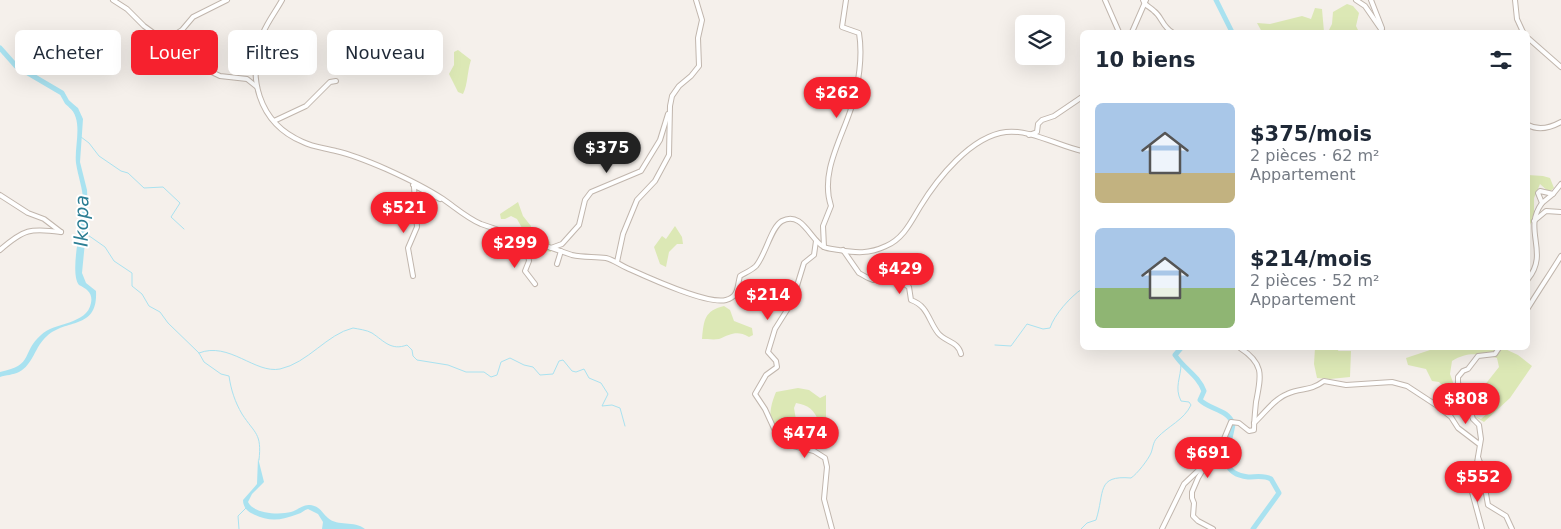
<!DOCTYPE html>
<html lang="fr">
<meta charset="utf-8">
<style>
body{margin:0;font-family:"DejaVu Sans",sans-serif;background:#f2f2f3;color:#1f2937;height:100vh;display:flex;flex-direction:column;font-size:19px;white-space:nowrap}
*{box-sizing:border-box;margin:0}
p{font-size:16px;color:#747a83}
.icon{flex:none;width:28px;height:28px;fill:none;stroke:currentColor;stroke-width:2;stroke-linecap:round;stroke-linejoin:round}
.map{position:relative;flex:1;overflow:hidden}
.side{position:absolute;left:1080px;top:30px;width:450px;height:320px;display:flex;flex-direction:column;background:#fff;border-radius:8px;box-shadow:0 5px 20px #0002}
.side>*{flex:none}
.top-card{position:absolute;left:15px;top:30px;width:475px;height:45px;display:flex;gap:10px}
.controls{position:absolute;left:1015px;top:15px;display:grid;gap:10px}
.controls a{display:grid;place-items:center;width:50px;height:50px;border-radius:8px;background:#fff;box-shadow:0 5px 20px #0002;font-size:25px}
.price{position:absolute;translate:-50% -42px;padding:0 11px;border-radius:18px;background:#f6212e;color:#fff;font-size:16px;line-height:32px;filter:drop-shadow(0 1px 2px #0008)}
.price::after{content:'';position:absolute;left:50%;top:30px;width:15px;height:11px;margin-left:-8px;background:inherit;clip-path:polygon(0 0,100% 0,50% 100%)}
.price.on{background:#222;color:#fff}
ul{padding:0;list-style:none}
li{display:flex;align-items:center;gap:15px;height:125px;padding:0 15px}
li span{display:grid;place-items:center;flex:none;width:140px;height:100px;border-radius:8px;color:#555}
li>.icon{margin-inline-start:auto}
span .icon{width:60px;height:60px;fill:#fffc;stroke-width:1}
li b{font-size:21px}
h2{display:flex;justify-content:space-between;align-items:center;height:60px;padding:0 15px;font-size:21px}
.tag{padding:0 18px;border-radius:8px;background:#fff;box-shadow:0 5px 20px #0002;font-size:18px;line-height:45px}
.tag.on{background:#f6212e;color:#fff}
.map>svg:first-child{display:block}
.green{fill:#dce8b5}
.water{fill:#a9e2f0}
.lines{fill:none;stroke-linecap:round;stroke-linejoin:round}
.stream{stroke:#a9e2f0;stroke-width:1}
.river{stroke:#a9e2f0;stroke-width:5}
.minor-casing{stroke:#c1b6ad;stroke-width:6}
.minor{stroke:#fff;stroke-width:4}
.labels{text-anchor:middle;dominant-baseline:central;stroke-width:4;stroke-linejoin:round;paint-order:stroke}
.water-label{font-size:19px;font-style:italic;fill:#2b7e94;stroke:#fff}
</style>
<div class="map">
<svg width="1561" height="529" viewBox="0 0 1561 529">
<rect width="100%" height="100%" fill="#f5f0eb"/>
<g class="green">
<path d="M1347 4 1353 6 1359 13 1356 26 1359 32H1328L1332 24 1333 12Z"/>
<path d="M1315 8 1322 9 1324 32H1262L1257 23 1270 24 1302 16 1311 19Z"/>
<path d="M458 50 471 60C467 72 468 84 463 94L458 92 449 74 454 65V52Z"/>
<path d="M1528 175 1543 176 1550 178 1554 188 1549 192 1540 184 1534 198V214L1530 225 1528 224Z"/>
<path d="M518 202 523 216 531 226 530 231 544 236 550 242 551 252 537 249 531 252 516 249 517 242 522 237 519 232 522 228 517 219 511 216 505 219H501L500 214Z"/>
<path d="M675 226 682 237 683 244H677L669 252 666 267 660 264 654 247 662 236 666 239Z"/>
<path d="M724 306 730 310 734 321 752 328 753 335 749 337C737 330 731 334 719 339 714 340 707 339 702 339 704 320 704 311 724 306Z"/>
<path d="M1315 348H1339L1338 351H1351L1350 377 1330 379 1317 378 1314 364Z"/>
<path d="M1436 348H1503L1518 355 1532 366 1510 398 1484 422 1472 415 1481 419 1491 410 1492 390 1484 386 1499 367 1497 358C1480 354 1468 351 1452 361L1450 374 1454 385 1451 394 1439 382 1432 381 1426 369 1408 365 1406 358Z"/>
<path d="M798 388 809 390 820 398 826 395V419L823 425 819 422C814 410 809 405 796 403L794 408 799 437 785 445C768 429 767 413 776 392Z"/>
</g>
<g class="water">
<path d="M71 104 78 108 83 119 80 162 87 190 88 211 82 273 86 283 96 291C98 330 67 318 47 336 35 346 33 365 19 372 13 375 6 375 0 377V372C35 365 21 352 41 335 54 322 87 325 91 303 93 293 87 289 79 285 69 272 82 224 83 205 84 191 78 177 76 163 74 146 84 120 69 107Z"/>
<path d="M258 458 264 482 252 494 248 502C254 514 279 515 291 512 298 510 303 504 310 505 320 506 321 512 328 518 338 527 354 520 365 529H322L323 522 318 514 308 509C304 510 302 513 298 514 280 521 268 522 251 513 246 510 243 506 243 500L257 484Z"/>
</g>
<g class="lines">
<g class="stream">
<path d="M81 137 89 143 99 156 121 171 128 173 144 188 163 187 180 203 171 217 184 229"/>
<path d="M85 233 105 247 114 261 132 273V286L142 294 149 306 160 312 168 323 199 353 204 362 221 374 229 376C231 390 235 402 242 414 255 434 262 433 259 460"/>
<path d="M995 345 1011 346 1027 324 1043 329 1050 328C1054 315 1071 296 1082 289V287"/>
<path d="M199 353C229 341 255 374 280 369 308 363 327 334 353 328 358 329 367 330 372 333 384 341 391 351 407 345L412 350 413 356 417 360 448 365 466 372H484L491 377 497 375 501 362 510 358 524 365 533 367 540 375 553 374 559 361 563 360 572 371 576 372 584 369 589 378 601 383 608 394 602 406 612 405 620 408 625 426"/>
<path d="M239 529 238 516 246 508"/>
<path d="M1081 529 1087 523 1096 520C1105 492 1096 475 1131 478 1137 474 1148 460 1151 453 1153 448 1153 442 1157 438 1168 426 1184 420 1191 405L1189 402 1181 401C1174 387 1181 378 1181 364"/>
</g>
<g class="river">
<path d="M1216 0 1232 32"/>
<path d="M0 48 16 66 62 93 67 102 75 109"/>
<path d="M1181 348 1175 355C1184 369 1198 375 1204 391L1200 400C1210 410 1228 409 1233 424 1230 446 1214 473 1248 477 1256 477 1264 475 1271 479L1279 493 1253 529"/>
</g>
<defs>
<g id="minor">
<path d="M113 0 127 9 144 26 199 66 220 76 247 79 257 87"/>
<path d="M282 0C276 11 268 21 263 33 246 76 258 123 303 142 313 147 325 148 336 151 353 155 370 162 386 169 406 178 425 187 443 199 456 208 467 218 481 224L572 255C584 258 595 256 606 258 614 260 620 265 627 268 647 277 707 305 726 300 739 297 737 286 740 276 745 273 752 270 756 266 766 254 771 227 782 221 802 210 811 241 824 247 828 249 834 249 839 250 856 253 869 254 886 246 903 239 911 222 920 207 937 179 971 136 1006 132 1029 129 1059 146 1082 151"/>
<path d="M1105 0 1119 32"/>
<path d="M1143 0C1145 6 1149 6 1154 11 1162 17 1162 26 1172 32"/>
<path d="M1356 0 1365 6 1383 32"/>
<path d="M1371 0 1382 28"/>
<path d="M1515 0 1517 19 1523 32"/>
<path d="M1132 32 1146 0"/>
<path d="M1528 38 1561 67"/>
<path d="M165 41 182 30 193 17 227 0"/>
<path d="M274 121 306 106 330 82 336 81"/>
<path d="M1528 125C1539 131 1550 128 1561 122"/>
<path d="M1029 135 1037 132 1038 124 1042 120 1054 116 1082 97"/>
<path d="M413 185 440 199"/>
<path d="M0 195 28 213 44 219 61 232"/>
<path d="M1542 203 1553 194"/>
<path d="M1534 221 1546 211 1561 212"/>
<path d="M526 241 529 261 525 271 535 284"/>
<path d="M816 241 814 255 804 263 796 289 787 310 775 329 768 352 776 361 777 367 766 375 755 394 765 409 776 433 785 444 814 451 825 458 827 467 824 499 832 529"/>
<path d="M824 247 823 226 831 206C818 168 849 128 856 91 860 72 862 51 859 33L842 27 846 0"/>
<path d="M551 248 562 244 579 225 585 200 591 192 641 171 660 140 668 114"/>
<path d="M0 250C24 229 30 228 61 232"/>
<path d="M843 250 859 273 868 278 873 280 893 277 909 287 911 300C928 306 928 320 938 333 945 342 958 341 961 354"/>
<path d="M617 262 623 234 637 200 655 181 669 155 670 106 672 96 679 86 691 76 699 66 698 38 702 20 696 0"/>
<path d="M557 264 561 251"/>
<path d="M413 276 408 248 417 227 414 187"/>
<path d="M1528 279C1550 252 1522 230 1542 203L1538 193 1540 191 1553 194 1561 184"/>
<path d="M1528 308C1539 290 1550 274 1561 256"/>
<path d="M1254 423C1264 414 1274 399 1287 394 1302 387 1309 392 1324 381L1346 385 1392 382 1407 386 1436 405 1451 417 1458 428 1479 444"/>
<path d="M1478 457 1481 465 1488 505 1506 516 1512 529"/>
<path d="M1162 529 1184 484 1204 465"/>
<path d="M1213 529 1198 521 1193 516 1194 503 1192 498V492L1198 478 1213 453 1221 446 1231 422 1239 423 1249 431 1254 430C1254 421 1255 412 1256 402 1261 376 1265 364 1240 348"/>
<path d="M1482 529 1472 492 1481 439 1479 425 1473 419 1471 413V404L1458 383V377L1463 371 1468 369 1478 356 1495 354 1499 348"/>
</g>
</defs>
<use href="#minor" class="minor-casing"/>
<use href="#minor" class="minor"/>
</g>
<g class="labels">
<g class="water-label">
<text transform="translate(81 221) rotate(-89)">Ikopa</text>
</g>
</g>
</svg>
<div class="controls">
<a><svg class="icon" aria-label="layers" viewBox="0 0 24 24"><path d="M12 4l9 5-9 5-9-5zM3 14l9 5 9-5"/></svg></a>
</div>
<b class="price" style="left:837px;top:119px">$262</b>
<b class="price on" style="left:607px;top:174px">$375</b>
<b class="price" style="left:404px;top:234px">$521</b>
<b class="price" style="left:515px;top:269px">$299</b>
<b class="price" style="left:900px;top:295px">$429</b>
<b class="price" style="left:768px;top:321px">$214</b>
<b class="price" style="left:1466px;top:425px">$808</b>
<b class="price" style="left:805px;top:459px">$474</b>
<b class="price" style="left:1208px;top:479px">$691</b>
<b class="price" style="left:1478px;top:503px">$552</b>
<div class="top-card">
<a class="tag">Acheter</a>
<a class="tag on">Louer</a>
<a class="tag">Filtres</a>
<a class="tag">Nouveau</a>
</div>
<section class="side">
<h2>10 biens<svg class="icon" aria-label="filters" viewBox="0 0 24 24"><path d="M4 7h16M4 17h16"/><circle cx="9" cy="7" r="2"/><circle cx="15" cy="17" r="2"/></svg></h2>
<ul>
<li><span style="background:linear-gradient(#a9c7e8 70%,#c2b280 0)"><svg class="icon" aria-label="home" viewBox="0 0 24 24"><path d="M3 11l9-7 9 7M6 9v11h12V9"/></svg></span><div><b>$375/mois</b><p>2 pièces · 62 m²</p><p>Appartement</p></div></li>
<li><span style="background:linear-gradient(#a9c7e8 60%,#8fb573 0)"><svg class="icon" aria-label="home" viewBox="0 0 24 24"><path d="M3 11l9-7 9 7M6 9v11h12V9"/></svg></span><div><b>$214/mois</b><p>2 pièces · 52 m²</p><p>Appartement</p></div></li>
</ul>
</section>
</div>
